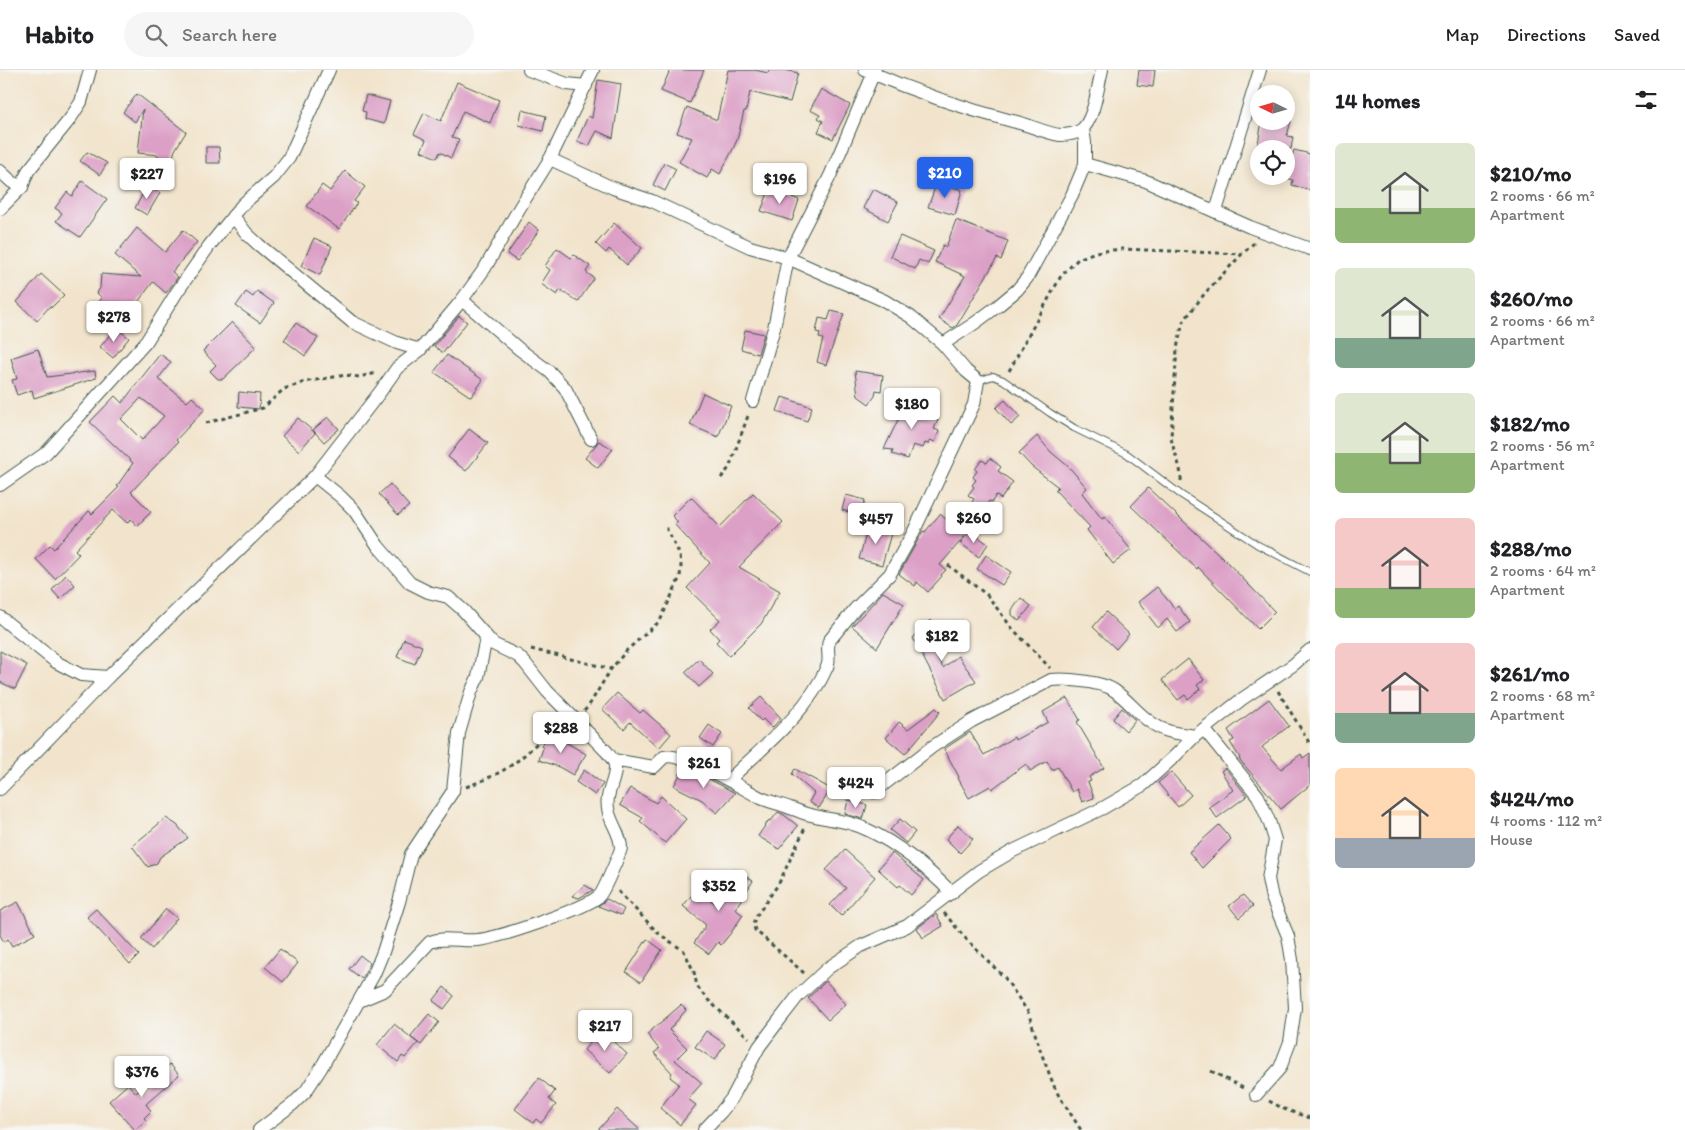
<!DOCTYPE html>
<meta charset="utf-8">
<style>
body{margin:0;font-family:Itim,sans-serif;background:#f6f6f6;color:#202124;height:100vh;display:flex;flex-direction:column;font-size:19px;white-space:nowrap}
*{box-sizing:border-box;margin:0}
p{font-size:16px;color:#757577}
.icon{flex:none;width:28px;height:28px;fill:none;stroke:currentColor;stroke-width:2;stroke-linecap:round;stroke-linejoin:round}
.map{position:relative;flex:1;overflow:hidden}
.side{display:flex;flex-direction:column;background:#fff;width:375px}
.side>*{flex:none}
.needle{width:32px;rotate:275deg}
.controls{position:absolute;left:1250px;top:15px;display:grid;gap:10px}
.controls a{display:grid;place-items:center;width:45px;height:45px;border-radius:50%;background:#fff;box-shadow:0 2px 12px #0003;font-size:25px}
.price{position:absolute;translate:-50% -42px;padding:0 11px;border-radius:5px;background:#fff;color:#222;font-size:16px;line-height:32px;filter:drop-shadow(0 1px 2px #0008)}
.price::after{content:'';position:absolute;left:50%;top:30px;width:15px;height:11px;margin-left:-8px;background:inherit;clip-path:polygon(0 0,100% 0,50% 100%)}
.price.on{background:#2563eb;color:#fff}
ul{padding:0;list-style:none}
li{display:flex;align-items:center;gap:15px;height:125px;padding:0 25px}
li span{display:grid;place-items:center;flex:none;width:140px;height:100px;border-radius:8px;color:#555}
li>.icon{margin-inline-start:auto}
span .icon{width:60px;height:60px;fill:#fffc;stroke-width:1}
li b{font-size:21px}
h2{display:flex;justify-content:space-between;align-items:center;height:60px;padding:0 25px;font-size:21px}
header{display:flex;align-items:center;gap:30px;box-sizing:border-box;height:70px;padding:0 25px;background:#fff;border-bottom:1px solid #e0e0e0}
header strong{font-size:24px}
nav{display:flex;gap:28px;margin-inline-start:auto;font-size:18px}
.search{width:350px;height:45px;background:#f6f6f6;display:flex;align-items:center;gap:12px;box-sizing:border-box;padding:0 18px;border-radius:28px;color:#757577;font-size:19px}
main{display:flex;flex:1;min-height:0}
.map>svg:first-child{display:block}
.building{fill:#dc9fc6;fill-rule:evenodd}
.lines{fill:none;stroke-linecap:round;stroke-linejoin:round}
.lane-casing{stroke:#3f564b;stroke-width:8}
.street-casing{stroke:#3f564b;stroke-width:14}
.path{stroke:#3f564b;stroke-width:3;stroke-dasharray:4 4;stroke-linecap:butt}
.lane{stroke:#fff;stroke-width:6}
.street{stroke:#fff;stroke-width:12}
</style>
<header>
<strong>Habito</strong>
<div class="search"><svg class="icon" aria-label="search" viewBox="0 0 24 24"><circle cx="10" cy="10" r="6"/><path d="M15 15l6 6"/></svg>Search here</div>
<nav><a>Map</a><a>Directions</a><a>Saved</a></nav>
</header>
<main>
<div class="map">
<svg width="1310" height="1060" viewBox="0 0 1310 1060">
<rect width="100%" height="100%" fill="#f6f6f2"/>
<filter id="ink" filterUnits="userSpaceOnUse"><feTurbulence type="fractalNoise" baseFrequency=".02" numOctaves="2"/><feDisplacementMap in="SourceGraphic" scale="10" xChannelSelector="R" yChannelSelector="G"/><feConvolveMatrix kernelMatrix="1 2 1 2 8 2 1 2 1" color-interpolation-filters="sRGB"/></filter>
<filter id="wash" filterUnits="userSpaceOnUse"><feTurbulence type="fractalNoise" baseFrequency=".0096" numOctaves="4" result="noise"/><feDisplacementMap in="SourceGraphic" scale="20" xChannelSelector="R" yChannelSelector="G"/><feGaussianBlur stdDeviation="1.12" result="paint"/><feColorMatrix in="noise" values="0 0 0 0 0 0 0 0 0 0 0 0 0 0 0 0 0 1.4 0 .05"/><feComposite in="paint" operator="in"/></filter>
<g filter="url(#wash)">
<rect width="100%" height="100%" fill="#f2e4cc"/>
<g id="blocks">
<g class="building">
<path d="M670 0H704L690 33 661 21Z"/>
<path d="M728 0H755L768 3 769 0H785L798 3 790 32 750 22 746 41H744L737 70 732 81 720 104 712 99 707 108 679 92 692 68 677 63 687 37 717 50Z"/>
<path d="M1139 0H1155L1153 17 1137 15Z"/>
<path d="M598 10 621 14 613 68 597 61 589 76 577 71 588 46 592 48Z"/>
<path d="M457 12 499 30 490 53 463 41 452 67 459 69 451 88 440 82 437 88 421 81 426 70 414 64 424 43 441 51Z"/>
<path d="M821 19 850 35 833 69 818 62 823 51 818 48 820 45 810 40Z"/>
<path d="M137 24 186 62 175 80 168 102 154 98 158 85 138 83 143 39 135 52 123 42Z"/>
<path d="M366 25 390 31 384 54 365 49 366 42 362 41Z"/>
<path d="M522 40 546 46 543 61 519 55Z"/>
<path d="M1262 51H1291L1287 66 1293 67 1291 79H1257Z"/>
<path d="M206 77H219L220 93H206Z"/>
<path d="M1294 80 1310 84V120L1292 115 1293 110 1286 108Z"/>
<path d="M87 82 107 93 100 105 80 91Z"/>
<path d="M664 93 676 99 665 121 653 115Z"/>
<path d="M345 101 365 117 354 131 357 133 339 159 307 136 322 115 330 121Z"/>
<path d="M82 111 107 129 80 167 56 151 62 143 55 138 67 122 72 126Z"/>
<path d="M937 112 962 120 955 145 928 137Z"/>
<path d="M147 116 160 123 147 145 135 138Z"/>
<path d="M770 118 799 130 792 151 761 141Z"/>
<path d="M873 119 898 132 888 151 863 138Z"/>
<path d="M956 150 1008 171 1001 190 997 188 957 255 953 258 939 249 965 206 935 192 943 175 946 177Z"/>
<path d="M529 152 539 160 517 191 507 184Z"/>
<path d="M614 153 642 178 627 195 609 179 606 183 596 174Z"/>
<path d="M137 158 165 182 183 160 197 172 172 202 178 207 166 223 153 212 123 252 98 233 102 228 97 223 100 218 101 204 141 207 115 185Z"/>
<path d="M900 166 934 181 928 194 919 190 915 199 890 186Z"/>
<path d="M314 168 332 176 320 205 301 196Z"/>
<path d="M557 178 571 188 574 185 590 196 586 202 594 208 578 232 560 220 557 225 541 214 550 200 545 196Z"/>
<path d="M41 204 64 225 51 238 50 236 37 251 17 232Z"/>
<path d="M257 221 274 233 260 253 236 236 246 222 253 227Z"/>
<path d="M831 241 844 244 826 295 817 292 823 269 819 268 820 263 816 262 819 248 828 250Z"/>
<path d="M459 246 467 252 443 283 434 276Z"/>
<path d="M232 252 256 277 223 309H218L210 301 216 295 203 281Z"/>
<path d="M296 253 318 268 305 286 284 270Z"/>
<path d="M116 257 129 268 113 288 100 277Z"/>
<path d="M745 260 764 264 758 284 741 279Z"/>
<path d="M38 279 47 307 95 301 96 308 34 328 32 320 17 325 12 310 17 309 11 288Z"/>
<path d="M160 284 171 292 158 309 187 332 192 327 205 339 176 370 178 372 131 422 151 442 137 456 131 449 127 453 113 440 75 480 79 484 55 509 36 489 50 475 54 479 89 441 92 444 119 417 117 416 133 393 90 352 115 326 122 333ZM141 328 164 346 142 370 121 349Z"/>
<path d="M447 285 483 310 471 327 434 302Z"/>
<path d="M855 301 883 305 881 321 876 320 875 326 869 334 858 326Z"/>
<path d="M239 322 260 324 259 339 238 337Z"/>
<path d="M703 323 731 336 718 367 690 355Z"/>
<path d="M911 323 923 329 917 343 938 350 934 359 939 361 935 372 930 370 928 374 925 373 923 378 913 375 908 389 892 384 893 380 884 379Z"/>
<path d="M782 327 812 337 807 351 777 341Z"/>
<path d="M1005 330 1020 347 1011 355 996 338Z"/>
<path d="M328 347 339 359 324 372 313 360Z"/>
<path d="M298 348 315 363 299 381 282 366Z"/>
<path d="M469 359 488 373 466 401 448 387Z"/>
<path d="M1037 366 1051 382 1069 397 1087 418 1082 423 1102 449 1105 447 1131 480 1113 494 1087 460 1090 457 1055 420 1058 417 1031 396 1019 383Z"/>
<path d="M599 371 613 379 598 398 585 388Z"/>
<path d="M990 388 1001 397 998 401 1013 412 1001 429 996 425 992 432 989 431 982 440 972 432 974 429 968 425 974 417 972 415 976 410 973 407 977 401 975 399 982 390 987 393Z"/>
<path d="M390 414 409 436 398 445 379 424Z"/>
<path d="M1148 418 1224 489 1275 542 1258 559 1198 497 1197 499 1131 436Z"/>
<path d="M753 423 783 452 739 497 780 521 761 554 729 586 716 572 719 569 710 559 720 550 687 518 710 493 675 455 678 452 672 446 691 427 720 457Z"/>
<path d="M846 425 865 430 861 445 842 440Z"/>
<path d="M940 444 965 466 940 495 946 500 941 505 942 506 928 522 917 512 915 516 899 504 923 461 925 462Z"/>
<path d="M869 454 892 460 882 495 859 489Z"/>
<path d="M970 461 988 474 979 487 960 473Z"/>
<path d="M986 485 1011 502 1002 515 977 499Z"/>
<path d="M66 505 75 515 60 529 52 520Z"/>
<path d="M1157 517 1175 539 1178 536 1190 552 1177 562 1167 549 1158 558 1138 532Z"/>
<path d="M883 522 904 534 877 578 852 556Z"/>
<path d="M1021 528 1031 536 1019 551 1012 545V540Z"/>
<path d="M1106 542 1129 564 1116 579 1093 557Z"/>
<path d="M930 550 946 560 931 576 943 598 958 586 976 611 945 629 913 568Z"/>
<path d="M404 569 422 576 415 594 397 587Z"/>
<path d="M0 581 27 595 15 619 0 612Z"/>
<path d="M699 589 713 604 699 617 685 602Z"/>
<path d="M1188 589 1204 610 1197 615 1200 619 1188 629 1185 625 1178 630 1162 610Z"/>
<path d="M617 623 640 643 643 640 671 664 659 678 630 652 624 659 602 639Z"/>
<path d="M761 627 781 648 772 658 763 649 761 651 749 638Z"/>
<path d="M1067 628 1080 650 1077 652 1104 698 1089 707 1091 711 1088 712 1094 728 1082 732 1077 719 1072 722 1058 697 1052 700 1047 691 1030 701 1026 694 992 719 990 716 969 728 958 708 959 707 944 679 970 662 984 685 1014 667 1015 670 1048 652 1043 642Z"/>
<path d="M1269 629 1289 656 1262 677 1281 699 1301 684 1303 688 1310 683V715L1281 739 1239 689 1240 688 1230 672 1234 670 1228 660Z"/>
<path d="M936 638 940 642 905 684 886 668 899 652 908 659Z"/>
<path d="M1122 638 1135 650 1126 661 1113 649Z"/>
<path d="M709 655 722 664 713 677 700 668Z"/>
<path d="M552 661 567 673 586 684 573 705 559 697 539 690 543 678 541 676Z"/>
<path d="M683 698 709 709 735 723 717 743 702 730 674 716Z"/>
<path d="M1225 698 1247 726 1217 748 1209 737 1233 720 1221 701Z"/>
<path d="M795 699 831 719 819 738 809 732 814 723 792 704Z"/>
<path d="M584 700 603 714 595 725 576 712Z"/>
<path d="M1171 702 1191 725 1178 737 1158 713Z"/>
<path d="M630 718 656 733 661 726 686 749 665 773 640 751 643 748 620 735Z"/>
<path d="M848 730 867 735 863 749 845 744Z"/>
<path d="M778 742 784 745 798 756 779 779 758 766 769 750 771 751Z"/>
<path d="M166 748 177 755 188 768 160 787 157 793 148 797 132 776Z"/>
<path d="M900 749 915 762 906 773 890 760Z"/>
<path d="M958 755 973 769 960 783 946 769Z"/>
<path d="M1219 755 1231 769 1202 798 1189 782Z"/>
<path d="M845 780 875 807 841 846 830 835 846 818 826 800Z"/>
<path d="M892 783 924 810 911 825 900 815 898 817 878 799Z"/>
<path d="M736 800 753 811 735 839 743 845 730 864 721 875 718 872 709 884 694 873 706 855 683 836 696 820 715 833Z"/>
<path d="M585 815 593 820 579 828 572 826Z"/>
<path d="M1243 825 1253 836 1239 848 1229 836Z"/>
<path d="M607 829 624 839 621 845 598 836Z"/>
<path d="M18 832 35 864 12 876 8 869 4 872 0 865V841Z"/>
<path d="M96 839 139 885 130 894 87 847Z"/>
<path d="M166 839 177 848 152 879 141 869Z"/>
<path d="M936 844 943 856 923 868 917 858Z"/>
<path d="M647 869 662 880 641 912 626 902Z"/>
<path d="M280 879 298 893 283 912 265 897Z"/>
<path d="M360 885 370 893 362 909 349 899Z"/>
<path d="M826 911 846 934 828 950 808 928Z"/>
<path d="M444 917 454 926 444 939 433 931Z"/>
<path d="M681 935 686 940 669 960 687 978 675 990 702 1013 688 1029 696 1035 680 1055 660 1038 679 1014 670 1007 672 1003 654 983 659 979 647 964Z"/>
<path d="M429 944 439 952 421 975 410 967Z"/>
<path d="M394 954 418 973 405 988 402 986 398 992 377 975Z"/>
<path d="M601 960 627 984 610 1003 584 980Z"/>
<path d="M706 961 725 974 715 990 695 977Z"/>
<path d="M170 994 179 1005 146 1034 151 1041 144 1048 146 1050 135 1060 109 1031 128 1014 136 1023Z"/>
<path d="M539 1008 555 1021 549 1029 556 1035 541 1053 536 1049 533 1053 515 1039Z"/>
<path d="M617 1039 640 1060H598Z"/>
</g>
</g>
</g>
<g filter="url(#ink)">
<use href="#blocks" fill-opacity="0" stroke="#3f564b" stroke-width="1"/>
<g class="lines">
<defs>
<path id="lane" d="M978 311 993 306 1003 310 1050 343 1074 358 1127 384 1180 424 1258 475 1310 502"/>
<g id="street">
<path d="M529 0 567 14 586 16"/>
<path d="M865 0C913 21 962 38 1012 51 1028 54 1044 63 1060 65 1067 65 1075 64 1081 60 1094 51 1098 15 1102 0"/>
<path d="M550 89 613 118 652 131 750 177 788 188 885 231 911 247 943 274 966 301 978 311 974 334 913 463 890 504 855 539 829 571C826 580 831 589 827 597 807 643 764 676 729 710"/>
<path d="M1085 94 1146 111 1250 157 1310 179"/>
<path d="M0 101 12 112 22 117"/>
<path d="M0 139 22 117 28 101 70 49 81 32 90 0"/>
<path d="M1216 141 1260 0"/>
<path d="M233 146 247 164 259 175 352 252 397 273 420 280"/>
<path d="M462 230 519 279 550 302 565 318 591 369"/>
<path d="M943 274 975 253 999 235 1017 220 1027 208 1072 125 1085 94V72L1083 59"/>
<path d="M753 331 774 258 788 188 830 106 875 0"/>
<path d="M315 406 341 427 354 440 378 476 410 513 428 522 448 527 463 540 493 574 518 586 525 593 547 621 607 682C610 686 614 690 615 695 617 710 603 724 609 743 612 755 621 765 621 778 620 783 603 823 599 826 585 839 498 868 478 870 462 872 445 866 430 872L385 920 359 931"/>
<path d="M0 415 46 383 146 272 177 222 209 176 243 134 274 107 289 88 329 0"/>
<path d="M0 547 56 592 81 605 108 607"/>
<path d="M1204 659 1258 726 1269 751 1275 770 1268 809 1272 828 1288 866 1292 890 1295 938 1290 972 1280 998 1256 1025"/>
<path d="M613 690 654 697 664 687C682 681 742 718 761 728 770 732 780 734 790 738 797 740 804 744 811 745 834 751 848 750 870 761 899 775 929 800 952 823"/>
<path d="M0 719 108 607 315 406 380 322 397 298 420 280 462 230 485 198 520 137 550 89 593 0"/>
<path d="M874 722 932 677 972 651 1051 610C1065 608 1104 612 1115 621 1133 634 1145 654 1168 661 1176 664 1186 664 1195 666"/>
<path d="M259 1060 293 1034 306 1021 321 998 374 904 383 882 399 832 411 784 453 721 459 663 471 622 478 607 486 568"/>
<path d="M704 1060 721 1042 732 1028 759 977 774 957 798 926 828 898 861 876 907 856 979 801 1013 781 1103 738 1143 715 1175 686 1195 666 1242 629 1293 595 1310 580"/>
</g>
</defs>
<use href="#lane" class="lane-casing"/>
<use href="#street" class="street-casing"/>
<g class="path">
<path d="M1009 301 1061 206 1078 189 1095 182 1122 179 1242 184"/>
<path d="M206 353 263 338 284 319 305 312 346 305 359 307 377 303"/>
<path d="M721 408 729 398 749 343"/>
<path d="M1181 411C1182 396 1173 382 1171 367L1177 278 1183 252 1205 223 1242 184 1254 173"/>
<path d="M948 495 987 525 1012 558 1050 598"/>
<path d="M531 579 611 599"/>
<path d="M1278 621 1310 674"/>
<path d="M584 641 588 637 611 599 627 580 660 551 680 507 681 496 680 485 667 460V455"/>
<path d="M466 717C492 707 508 700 529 681 539 672 548 658 561 654"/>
<path d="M618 821 658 863 684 881 694 902 697 916 706 928 749 968"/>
<path d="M944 843 967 870 1005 908 1028 942 1042 985 1056 1021 1081 1060"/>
<path d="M804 903 755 860 753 854 755 848 779 813 805 758"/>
<path d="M1211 1001 1245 1019"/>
<path d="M1269 1031 1284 1039 1310 1048"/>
</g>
<use href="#lane" class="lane"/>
<use href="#street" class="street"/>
</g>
</g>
</svg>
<div class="controls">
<a><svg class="needle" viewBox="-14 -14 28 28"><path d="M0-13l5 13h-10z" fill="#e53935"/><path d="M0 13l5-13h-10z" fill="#757577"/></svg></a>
<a><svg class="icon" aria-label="locate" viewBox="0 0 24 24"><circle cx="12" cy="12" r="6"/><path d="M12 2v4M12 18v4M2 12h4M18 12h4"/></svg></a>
</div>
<b class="price on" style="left:945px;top:129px">$210</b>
<b class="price" style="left:147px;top:130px">$227</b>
<b class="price" style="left:780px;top:135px">$196</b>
<b class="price" style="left:114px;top:273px">$278</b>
<b class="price" style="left:912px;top:360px">$180</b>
<b class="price" style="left:974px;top:474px">$260</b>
<b class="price" style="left:876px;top:475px">$457</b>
<b class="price" style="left:942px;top:592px">$182</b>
<b class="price" style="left:561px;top:684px">$288</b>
<b class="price" style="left:704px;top:719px">$261</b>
<b class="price" style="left:856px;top:739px">$424</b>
<b class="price" style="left:719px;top:842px">$352</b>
<b class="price" style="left:605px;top:982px">$217</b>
<b class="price" style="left:142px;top:1028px">$376</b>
</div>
<section class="side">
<h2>14 homes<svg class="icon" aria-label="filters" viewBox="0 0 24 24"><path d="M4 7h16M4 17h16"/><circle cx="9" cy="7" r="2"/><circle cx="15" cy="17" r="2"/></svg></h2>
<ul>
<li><span style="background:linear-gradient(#dfe7d0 65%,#8fb573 0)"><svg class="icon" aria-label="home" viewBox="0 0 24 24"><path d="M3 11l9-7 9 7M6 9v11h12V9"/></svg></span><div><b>$210/mo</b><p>2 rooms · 66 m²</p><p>Apartment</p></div></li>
<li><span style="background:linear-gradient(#dfe7d0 70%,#7fa58c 0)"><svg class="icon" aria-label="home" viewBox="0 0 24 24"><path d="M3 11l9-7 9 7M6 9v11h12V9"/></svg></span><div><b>$260/mo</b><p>2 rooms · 66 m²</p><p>Apartment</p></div></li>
<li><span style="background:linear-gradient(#dfe7d0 60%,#8fb573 0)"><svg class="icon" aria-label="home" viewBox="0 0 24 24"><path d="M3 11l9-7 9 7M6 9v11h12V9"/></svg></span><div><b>$182/mo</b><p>2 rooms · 56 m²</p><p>Apartment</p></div></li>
<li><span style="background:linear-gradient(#f6c9c9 70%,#8fb573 0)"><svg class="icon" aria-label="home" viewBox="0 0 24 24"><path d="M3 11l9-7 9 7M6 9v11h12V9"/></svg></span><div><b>$288/mo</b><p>2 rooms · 64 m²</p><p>Apartment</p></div></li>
<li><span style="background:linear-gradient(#f6c9c9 70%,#7fa58c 0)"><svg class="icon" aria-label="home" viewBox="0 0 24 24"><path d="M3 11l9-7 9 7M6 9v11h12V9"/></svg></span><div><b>$261/mo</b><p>2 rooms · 68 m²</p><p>Apartment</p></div></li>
<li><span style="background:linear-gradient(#ffd9b3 70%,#9aa5b1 0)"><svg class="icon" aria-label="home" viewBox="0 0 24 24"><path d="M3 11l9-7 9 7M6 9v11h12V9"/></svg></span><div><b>$424/mo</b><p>4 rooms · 112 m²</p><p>House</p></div></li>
</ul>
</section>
</main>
